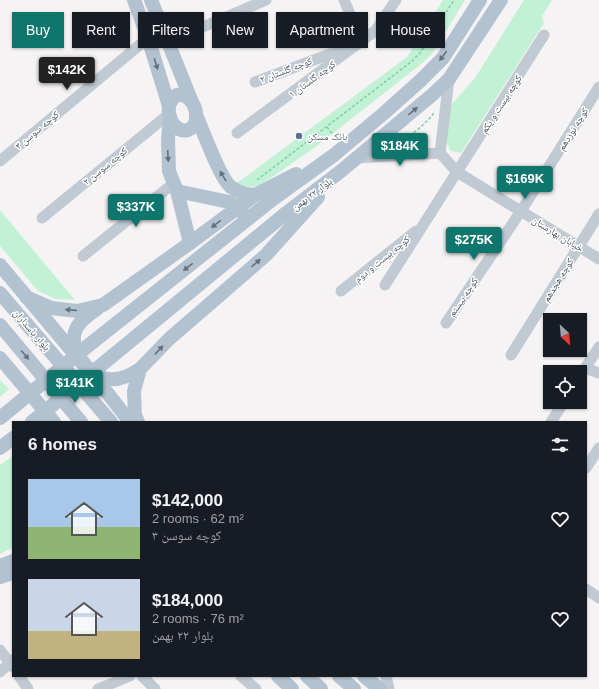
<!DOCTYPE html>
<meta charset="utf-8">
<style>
body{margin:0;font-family:Helvetica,"Noto Naskh Arabic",sans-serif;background:#20242c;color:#f1f3f6;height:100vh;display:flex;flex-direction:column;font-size:15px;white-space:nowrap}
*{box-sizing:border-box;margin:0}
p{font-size:13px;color:#9ea1a6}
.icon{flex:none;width:22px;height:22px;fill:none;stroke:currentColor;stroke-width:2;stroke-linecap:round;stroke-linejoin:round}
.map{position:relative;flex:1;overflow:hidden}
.sheet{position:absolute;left:12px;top:421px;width:575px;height:256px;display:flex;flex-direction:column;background:#171b24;border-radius:0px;box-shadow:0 1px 3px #0004}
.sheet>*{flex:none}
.banner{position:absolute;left:12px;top:12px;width:575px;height:36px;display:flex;gap:8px}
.needle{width:26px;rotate:154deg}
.controls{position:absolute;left:543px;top:313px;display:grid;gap:8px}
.controls a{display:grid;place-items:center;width:44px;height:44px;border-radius:0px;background:#171b24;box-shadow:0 1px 3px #0004;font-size:20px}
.price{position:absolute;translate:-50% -34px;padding:0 9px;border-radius:4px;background:#0f766e;color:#fff;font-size:13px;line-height:26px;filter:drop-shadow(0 1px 2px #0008)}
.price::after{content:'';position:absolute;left:50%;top:24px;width:12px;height:9px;margin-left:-6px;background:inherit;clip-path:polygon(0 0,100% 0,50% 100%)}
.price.active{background:#222;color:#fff}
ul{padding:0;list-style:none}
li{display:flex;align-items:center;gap:12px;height:100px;padding:0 16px}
li span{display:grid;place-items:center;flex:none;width:112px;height:80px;border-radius:0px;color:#555}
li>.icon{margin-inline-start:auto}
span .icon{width:48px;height:48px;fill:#fffc;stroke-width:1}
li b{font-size:17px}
h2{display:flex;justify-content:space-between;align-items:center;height:48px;padding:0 16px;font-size:17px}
.pill{padding:0 14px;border-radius:0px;background:#171b24;box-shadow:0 1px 3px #0004;font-size:14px;line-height:36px}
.pill.active{background:#0f766e;color:#fff}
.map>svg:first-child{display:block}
.green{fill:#c3f1d5}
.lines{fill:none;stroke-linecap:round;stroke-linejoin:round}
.path{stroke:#7ad0a6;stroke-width:1.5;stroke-dasharray:3 2;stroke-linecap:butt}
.minor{stroke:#c1cad2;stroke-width:11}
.major{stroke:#b3c2d1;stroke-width:14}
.oneway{fill:#64717d}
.service-dot{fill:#5c6f8a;stroke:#fff;stroke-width:1.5}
.labels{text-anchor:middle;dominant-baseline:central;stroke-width:3;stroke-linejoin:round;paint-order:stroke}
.street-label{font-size:10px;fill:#4a5661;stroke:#fff}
.service-label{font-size:10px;fill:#4e5e75;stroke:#fff;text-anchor:start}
</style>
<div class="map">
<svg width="599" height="689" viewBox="0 0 599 689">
<rect width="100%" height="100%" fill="#f5f3f3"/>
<g class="green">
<path d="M443 0H465L432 54 420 65 314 148 258 187 244 186 237 183 407 57Z"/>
<path d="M524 0H552L542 16 544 23 461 153 451 151 446 142 449 107 475 78Z"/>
<path d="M0 210 75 300 56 299 38 291 0 246Z"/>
<path d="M0 380 9 389 0 397Z"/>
<path d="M13 456V547L0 554V465Z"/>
</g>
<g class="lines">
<g class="path">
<path d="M327 127 333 135"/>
<path d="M392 145C408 138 423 127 434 113"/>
<path d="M257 180 411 62 420 53 454 0"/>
</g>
<g class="minor">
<path d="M196 30 266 0"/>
<path d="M255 82 362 42 344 0"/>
<path d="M237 133 375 31 396 0"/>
<path d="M440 153 457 172 599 259"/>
<path d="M440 153 449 79"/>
<path d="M357 158 440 153"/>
<path d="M0 161 148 38"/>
<path d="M42 218 169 114"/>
<path d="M83 256 174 183"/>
<path d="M385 285 544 35"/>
<path d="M341 291 416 231"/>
<path d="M446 323 521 211 599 87"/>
<path d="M599 347 585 368 599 373"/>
<path d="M511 355 599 214"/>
<path d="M551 422 564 402"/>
<path d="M586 468 599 448"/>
<path d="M586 589 599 598"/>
<path d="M0 650 13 667"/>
<path d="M0 672 13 660"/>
<path d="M19 676 28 689"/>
<path d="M142 676 155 689"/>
<path d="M241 676 256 689"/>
<path d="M386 676 389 689"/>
<path d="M98 689 130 676"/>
</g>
<g class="major">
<path d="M134 0 148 38 169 106"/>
<path d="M151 0 192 102"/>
<path d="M177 95C195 92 204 124 188 130 172 135 160 104 177 95Z"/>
<path d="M196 115C203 130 220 179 231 187 239 193 246 194 255 195"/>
<path d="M170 117 168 140 169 171 177 191 190 243"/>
<path d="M177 191 229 202 238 207 243 213"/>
<path d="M0 265 109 395 130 422"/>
<path d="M0 293 111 422"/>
<path d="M26 297 51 308 77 311 103 305 190 243 255 195 296 174"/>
<path d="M97 309C91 313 81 320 77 327 66 347 88 376 108 379 120 381 131 375 140 369"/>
<path d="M0 325 81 422"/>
<path d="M0 358 54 422"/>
<path d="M0 418 84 349 273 199 334 155 383 114 420 81 443 58 480 0"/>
<path d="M32 422 285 214 341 171 432 95 449 79 501 0"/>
<path d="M138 422 135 415 134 391 140 369 169 339 266 255 318 197"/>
<path d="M0 448 13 438"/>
<path d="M0 566 13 561"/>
<path d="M0 577 13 573"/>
<path d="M278 676 292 689"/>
<path d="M307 676 321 689"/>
<path d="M339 676 354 689"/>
<path d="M364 676 380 689"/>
</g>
</g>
<defs><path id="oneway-solid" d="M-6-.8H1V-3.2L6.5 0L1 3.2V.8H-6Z"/></defs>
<g class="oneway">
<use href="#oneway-solid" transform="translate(443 56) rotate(127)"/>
<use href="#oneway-solid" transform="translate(156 64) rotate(73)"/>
<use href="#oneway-solid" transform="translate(413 111) rotate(-40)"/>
<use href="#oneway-solid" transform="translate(168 156) rotate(87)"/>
<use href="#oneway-solid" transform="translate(223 176) rotate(-121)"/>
<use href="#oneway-solid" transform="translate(216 224) rotate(142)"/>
<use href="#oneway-solid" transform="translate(256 263) rotate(-41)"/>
<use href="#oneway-solid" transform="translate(188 267) rotate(142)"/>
<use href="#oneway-solid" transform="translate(71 310) rotate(-175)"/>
<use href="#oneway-solid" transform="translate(159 350) rotate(-47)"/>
<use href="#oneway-solid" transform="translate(25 355) rotate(50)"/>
</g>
<circle class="service-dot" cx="299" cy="136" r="4"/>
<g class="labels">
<g class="street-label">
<text transform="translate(286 70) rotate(-21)">کوچه گلستان ۲</text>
<text transform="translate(312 79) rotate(-36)">کوچه گلستان ۱</text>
<text transform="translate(501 104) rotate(-57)">کوچه بیست و یکم</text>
<text transform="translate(573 129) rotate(-58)">کوچه نوزدهم</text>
<text transform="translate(37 130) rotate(-40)">کوچه سوسن ۳</text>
<text transform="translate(105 166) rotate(-39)">کوچه سوسن ۲</text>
<text transform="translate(312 194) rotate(-37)">بلوار ۲۲ بهمن</text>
<text transform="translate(558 234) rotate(31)">خیابان بهارستان</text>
<text transform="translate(382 259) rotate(-39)">کوچه بیست و دوم</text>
<text transform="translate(558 280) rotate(-58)">کوچه هجدهم</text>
<text transform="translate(463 297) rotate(-56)">کوچه بیستم</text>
<text transform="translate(32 330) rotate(49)">بلوار پاسداران</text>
</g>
<g class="service-label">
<text x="307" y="136">بانک مسکن</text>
</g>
</g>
</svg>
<div class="controls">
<a><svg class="needle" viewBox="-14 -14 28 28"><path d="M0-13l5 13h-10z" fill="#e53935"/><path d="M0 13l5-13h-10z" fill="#9ea1a6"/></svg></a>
<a><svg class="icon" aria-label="locate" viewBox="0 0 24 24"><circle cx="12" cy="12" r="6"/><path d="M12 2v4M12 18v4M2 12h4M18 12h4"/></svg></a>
</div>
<b class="price active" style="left:67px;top:91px">$142K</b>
<b class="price" style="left:400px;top:167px">$184K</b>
<b class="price" style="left:525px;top:200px">$169K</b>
<b class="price" style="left:136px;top:228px">$337K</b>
<b class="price" style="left:474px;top:261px">$275K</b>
<b class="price" style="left:75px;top:404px">$141K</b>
<div class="banner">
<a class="pill active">Buy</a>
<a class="pill">Rent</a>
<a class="pill">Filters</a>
<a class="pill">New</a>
<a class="pill">Apartment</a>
<a class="pill">House</a>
</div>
<section class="sheet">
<h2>6 homes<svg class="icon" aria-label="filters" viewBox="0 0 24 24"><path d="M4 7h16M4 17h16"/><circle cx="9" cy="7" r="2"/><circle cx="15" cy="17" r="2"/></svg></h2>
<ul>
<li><span style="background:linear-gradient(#a9c7e8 60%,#8fb573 0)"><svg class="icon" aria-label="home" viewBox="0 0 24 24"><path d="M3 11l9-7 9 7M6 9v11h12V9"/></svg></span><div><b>$142,000</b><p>2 rooms · 62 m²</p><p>کوچه سوسن ۳</p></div><svg class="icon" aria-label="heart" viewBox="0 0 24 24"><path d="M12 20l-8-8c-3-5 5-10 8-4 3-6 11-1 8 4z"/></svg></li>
<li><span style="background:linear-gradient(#c9d6e8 65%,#c2b280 0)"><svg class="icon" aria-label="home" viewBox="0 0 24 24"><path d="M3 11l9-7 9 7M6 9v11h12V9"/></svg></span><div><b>$184,000</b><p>2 rooms · 76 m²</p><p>بلوار ۲۲ بهمن</p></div><svg class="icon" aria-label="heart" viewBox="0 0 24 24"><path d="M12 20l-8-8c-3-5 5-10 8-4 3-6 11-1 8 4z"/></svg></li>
</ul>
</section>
</div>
